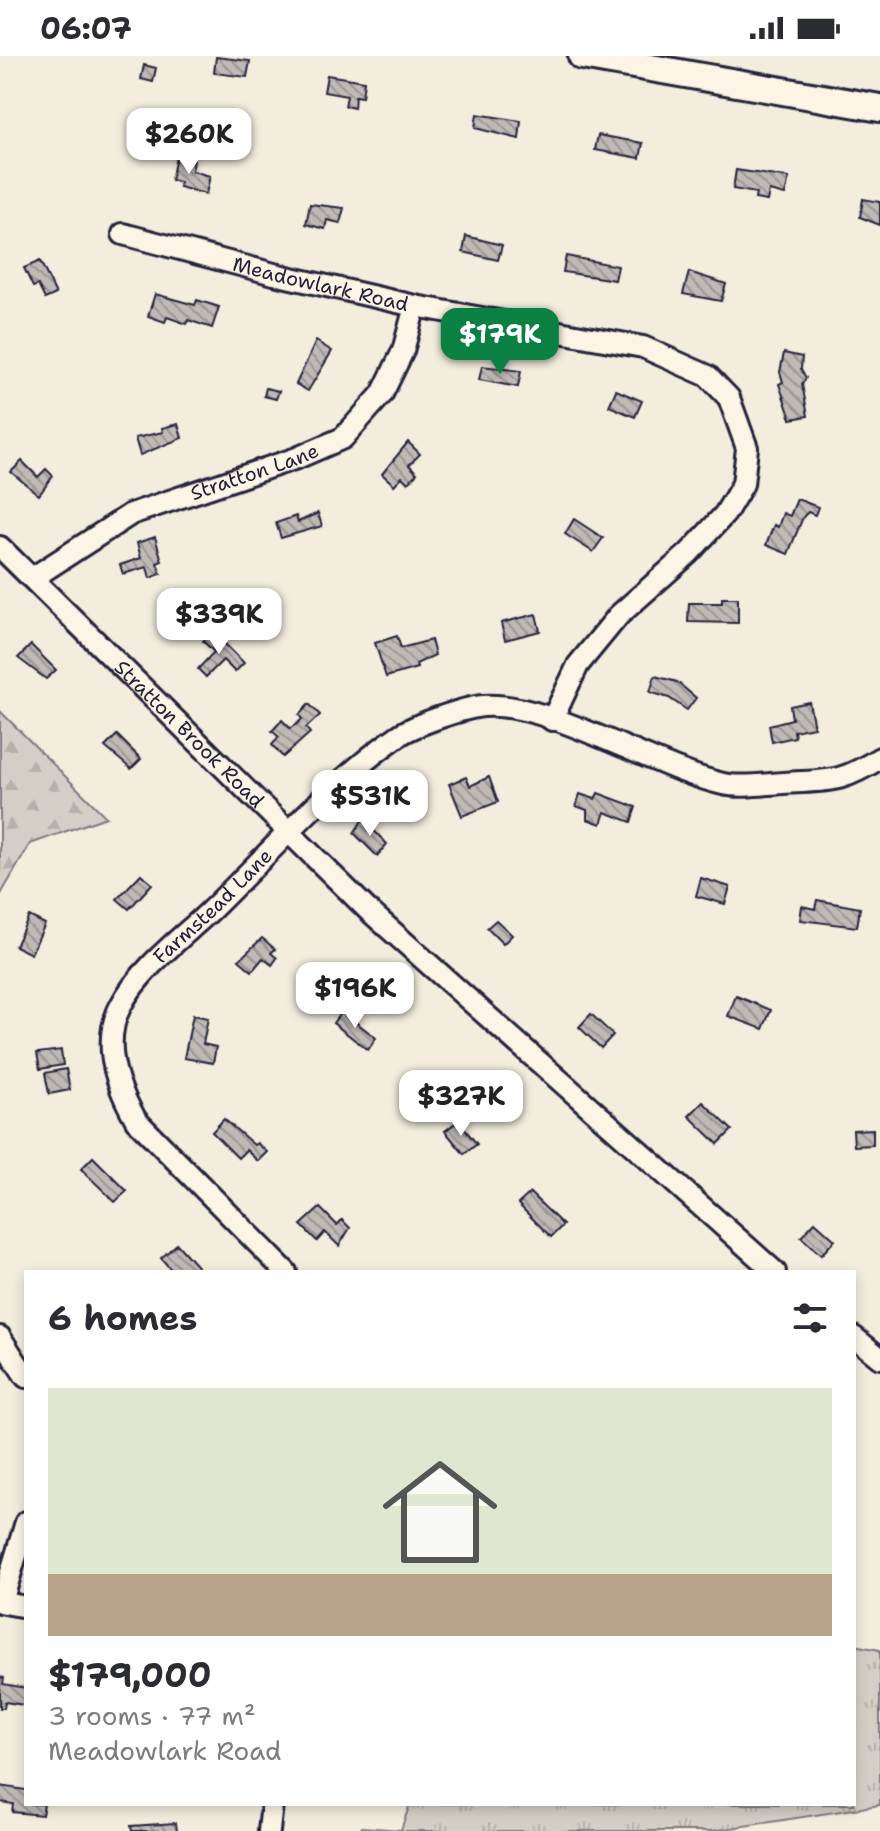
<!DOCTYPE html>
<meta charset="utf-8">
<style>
body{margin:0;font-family:"Shantell Sans",sans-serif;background:#f2f2f3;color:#2b2b33;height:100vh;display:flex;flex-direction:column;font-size:30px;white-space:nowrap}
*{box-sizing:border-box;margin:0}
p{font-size:26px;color:#7c7c81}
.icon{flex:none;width:44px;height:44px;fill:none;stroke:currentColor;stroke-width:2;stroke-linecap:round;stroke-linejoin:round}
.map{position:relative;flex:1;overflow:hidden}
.drawer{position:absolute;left:24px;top:1214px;width:832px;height:536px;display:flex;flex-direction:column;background:#fff;border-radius:0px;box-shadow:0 4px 12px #0003}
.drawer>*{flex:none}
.price{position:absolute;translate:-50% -68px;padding:0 18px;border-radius:16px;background:#fff;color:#222;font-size:26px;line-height:52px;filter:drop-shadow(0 2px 4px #0008)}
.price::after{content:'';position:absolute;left:50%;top:48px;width:24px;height:18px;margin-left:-12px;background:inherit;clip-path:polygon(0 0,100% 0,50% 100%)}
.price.active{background:#0b8043;color:#fff}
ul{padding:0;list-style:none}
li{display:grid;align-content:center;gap:16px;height:424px;padding:0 24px}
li+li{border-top:2px solid #e1e1e2}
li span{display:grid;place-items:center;height:248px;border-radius:0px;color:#555}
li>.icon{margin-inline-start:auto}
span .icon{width:144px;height:144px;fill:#fffc;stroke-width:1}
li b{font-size:34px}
h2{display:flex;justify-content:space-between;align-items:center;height:96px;padding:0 24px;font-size:34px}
.status{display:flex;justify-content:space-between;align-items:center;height:56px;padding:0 40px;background:#fff;direction:ltr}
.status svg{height:22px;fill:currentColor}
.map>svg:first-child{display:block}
.grass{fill:url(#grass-tufts);stroke:#7b7880;stroke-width:2}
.forest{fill:url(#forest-firs);stroke:#7b7880;stroke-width:2}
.building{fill:url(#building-back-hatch);stroke:#22223b;stroke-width:2}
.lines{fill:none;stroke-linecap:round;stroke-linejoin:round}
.minor-casing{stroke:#22223b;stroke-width:26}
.major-casing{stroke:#22223b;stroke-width:32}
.minor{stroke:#fcf5e5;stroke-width:20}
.major{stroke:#fcf5e5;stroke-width:26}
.labels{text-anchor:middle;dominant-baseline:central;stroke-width:6;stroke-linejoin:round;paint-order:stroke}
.street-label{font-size:20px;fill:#22223b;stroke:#fcf5e5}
</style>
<div class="status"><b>06:07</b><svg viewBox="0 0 49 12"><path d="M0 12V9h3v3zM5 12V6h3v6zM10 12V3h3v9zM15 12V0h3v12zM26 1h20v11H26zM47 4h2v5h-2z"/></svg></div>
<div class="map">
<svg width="880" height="1775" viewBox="0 0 880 1775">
<defs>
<pattern id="grass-tufts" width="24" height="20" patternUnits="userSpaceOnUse" patternTransform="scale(2)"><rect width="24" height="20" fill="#d4cfc6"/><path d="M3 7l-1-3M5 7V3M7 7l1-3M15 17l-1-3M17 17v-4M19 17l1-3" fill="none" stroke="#b6b1ab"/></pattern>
<pattern id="forest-firs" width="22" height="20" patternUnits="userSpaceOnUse" patternTransform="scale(2)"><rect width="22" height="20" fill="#d4cfc6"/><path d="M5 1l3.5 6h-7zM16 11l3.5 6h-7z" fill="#b6b1ab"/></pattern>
<pattern id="building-back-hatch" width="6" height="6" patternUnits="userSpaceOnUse" patternTransform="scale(2)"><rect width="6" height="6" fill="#bfbab6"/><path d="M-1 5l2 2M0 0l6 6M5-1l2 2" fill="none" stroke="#9b9795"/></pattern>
</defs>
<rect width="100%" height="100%" fill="#f3edde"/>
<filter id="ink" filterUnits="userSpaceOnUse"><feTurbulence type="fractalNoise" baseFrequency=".0125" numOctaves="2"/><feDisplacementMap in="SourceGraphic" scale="16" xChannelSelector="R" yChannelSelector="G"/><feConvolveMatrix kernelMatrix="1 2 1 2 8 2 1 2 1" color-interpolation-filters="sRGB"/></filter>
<g filter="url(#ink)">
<path class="grass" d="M854 1589 880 1594V1749L712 1775H361L362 1771 401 1774 410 1748H854Z"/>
<path class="forest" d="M0 655 106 761 30 788 0 840Z"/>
<g class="building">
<path d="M216 1 250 5 247 21 214 17Z"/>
<path d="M144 9 156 12 153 26 141 23Z"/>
<path d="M327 19 364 25 362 41 355 40 354 52 345 50 347 40 324 36Z"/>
<path d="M477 58 521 65 519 83 475 72Z"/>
<path d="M598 79 643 87 640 102 595 94Z"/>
<path d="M176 101 194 105 192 115 210 120 206 138 179 131 180 126 171 124Z"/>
<path d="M736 114 789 122 785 139 769 135 767 145 755 143 756 137 733 133Z"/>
<path d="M863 143 880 146V169L860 161Z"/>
<path d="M310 148 344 152 340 167 327 164 325 173 306 168Z"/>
<path d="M466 180 502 189 498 204 463 196Z"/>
<path d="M566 200 618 210 615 224 563 216Z"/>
<path d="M40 205 56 238 45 243 38 229 33 231 24 212Z"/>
<path d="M689 216 726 228 721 245 683 238Z"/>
<path d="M155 238 195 249 197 244 219 251 212 272 188 264 187 268 167 261 165 266 148 260Z"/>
<path d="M316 285 332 295 308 335 296 328Z"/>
<path d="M784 297 802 301 801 313 806 322 802 328 808 360 791 363 779 328 783 326 780 316Z"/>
<path d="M482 310 521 315 518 331 479 324Z"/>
<path d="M266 332 279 335 276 343 264 340Z"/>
<path d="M616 334 642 345 635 361 609 350Z"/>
<path d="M178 368 182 382 140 399 135 382 163 376 162 372Z"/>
<path d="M408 386 420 398 409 409 417 417 408 427 402 421 394 429 382 418Z"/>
<path d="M22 405 38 421 46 413 53 420 39 439 11 416Z"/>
<path d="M797 443 818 451 815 459 808 456 803 461 788 498 766 489 774 469 778 471 783 457 790 460Z"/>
<path d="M318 457 322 470 281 482 276 467 296 460 298 466Z"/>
<path d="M574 463 603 482 593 496 565 478Z"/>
<path d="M155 481 162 505 157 507 161 518 150 522 147 511 123 518 120 509 141 502 137 487Z"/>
<path d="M722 542H738V567L688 566 689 547H722Z"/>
<path d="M536 558 540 575 505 584 501 567Z"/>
<path d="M213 576 244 607 235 616 223 604 206 621 198 613 214 596 203 585Z"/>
<path d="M397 580 401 592 431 584 435 599 416 608 417 612 386 621 375 587Z"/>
<path d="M31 589 56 614 46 623 18 602Z"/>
<path d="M655 620 677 626 696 642 687 654 669 642 650 636Z"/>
<path d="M809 646 814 671 794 675 795 681 772 686 769 669 792 663 790 650Z"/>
<path d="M309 648 320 659 306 672 310 677 283 701 272 689 279 681 272 675 282 664 290 672 297 668 302 663 299 659Z"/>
<path d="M117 679 141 703 131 713 105 691Z"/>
<path d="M466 721 470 730 489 721 498 746 462 760 449 728Z"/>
<path d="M598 737 636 751 631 766 605 756 601 768 587 763V754L576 750 580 738 595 743Z"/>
<path d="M363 763 387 788 377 800 354 777Z"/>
<path d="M141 818 152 828 129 853 117 843Z"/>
<path d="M701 822 730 831 725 848 696 840Z"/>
<path d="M817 844 860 852 857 871 800 864 802 850 815 853Z"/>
<path d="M29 860 45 868 31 898 15 890Z"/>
<path d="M496 864 512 879 503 888 487 872Z"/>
<path d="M262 882 275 893 271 897 277 902 272 909 263 902 252 915 239 904Z"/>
<path d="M736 940 771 954 763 973 728 960Z"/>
<path d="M342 955 376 982 368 994 333 967Z"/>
<path d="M591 958 613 979 601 992 579 971Z"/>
<path d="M193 959 208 962 203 988 216 991 213 1007 184 1002Z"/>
<path d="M61 994 63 1009 40 1013 37 997Z"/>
<path d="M66 1013 70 1034 49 1038 45 1017Z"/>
<path d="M703 1046 732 1074 718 1088 689 1060Z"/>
<path d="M224 1063 254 1089 257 1087 267 1096 258 1105 246 1094 238 1102 212 1076Z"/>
<path d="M458 1065 477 1088 464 1098 445 1075Z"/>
<path d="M873 1073V1089L854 1090 853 1074Z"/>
<path d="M93 1101 127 1135 115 1146 81 1113Z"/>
<path d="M530 1137 563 1169 551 1181 518 1148Z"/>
<path d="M320 1152 337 1169 342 1164 350 1172 339 1190 325 1176 317 1185 301 1169Z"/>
<path d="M815 1166 835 1184 821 1199 801 1181Z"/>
<path d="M177 1188 202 1216H173L161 1202Z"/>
<path d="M0 1621 4 1622 3 1628 26 1632 24 1649 5 1646 4 1652H0Z"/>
<path d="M0 1730 26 1734V1748H44L42 1759 12 1756 13 1748 0 1746Z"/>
<path d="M176 1767 177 1775H132L131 1770Z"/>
</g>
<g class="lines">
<defs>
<g id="minor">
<path id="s1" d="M123 178 274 218 415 250 643 291 708 320 729 342 747 392 743 428 725 458 689 497 619 559 578 609 552 664"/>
<path id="s2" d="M0 491 367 853 775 1216"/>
<path id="s3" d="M34 521 131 458 297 402 343 382 382 338 403 295 415 250"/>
<path id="s4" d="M286 1216 136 1064C117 1031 101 987 121 949 140 913 179 884 208 857 268 799 329 728 398 680 414 669 463 652 483 650 546 644 655 713 723 728 741 732 765 728 783 727 830 724 839 728 880 702"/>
<path d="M0 1281 26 1321"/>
<path d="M854 1281 880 1302"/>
<path d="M0 1546 26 1551"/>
<path d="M2 1546 26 1466"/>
<path d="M269 1775 272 1748"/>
</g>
<path id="major" d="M582 0 880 52"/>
</defs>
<use href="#minor" class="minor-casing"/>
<use href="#major" class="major-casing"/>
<use href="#minor" class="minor"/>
<use href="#major" class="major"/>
</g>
</g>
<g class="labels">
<g class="street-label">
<text stroke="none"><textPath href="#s1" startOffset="204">Meadowlark Road</textPath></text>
<text stroke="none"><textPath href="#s3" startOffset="246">Stratton Lane</textPath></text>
<text stroke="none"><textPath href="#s2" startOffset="266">Stratton Brook Road</textPath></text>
<text stroke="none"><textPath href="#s4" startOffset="470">Farmstead Lane</textPath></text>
</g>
</g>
</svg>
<b class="price" style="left:189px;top:120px">$260K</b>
<b class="price active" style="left:500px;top:320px">$179K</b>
<b class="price" style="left:219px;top:600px">$339K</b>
<b class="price" style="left:370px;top:782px">$531K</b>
<b class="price" style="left:355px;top:974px">$196K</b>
<b class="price" style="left:461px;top:1082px">$327K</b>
<section class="drawer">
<h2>6 homes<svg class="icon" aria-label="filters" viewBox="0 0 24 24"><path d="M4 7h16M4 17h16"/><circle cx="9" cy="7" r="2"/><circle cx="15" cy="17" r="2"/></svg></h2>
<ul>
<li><span style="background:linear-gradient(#dfe7d0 75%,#b9a48a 0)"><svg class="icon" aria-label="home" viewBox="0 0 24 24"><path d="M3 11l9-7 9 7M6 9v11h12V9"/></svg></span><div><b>$179,000</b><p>3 rooms · 77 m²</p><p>Meadowlark Road</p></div></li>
</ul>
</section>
</div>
